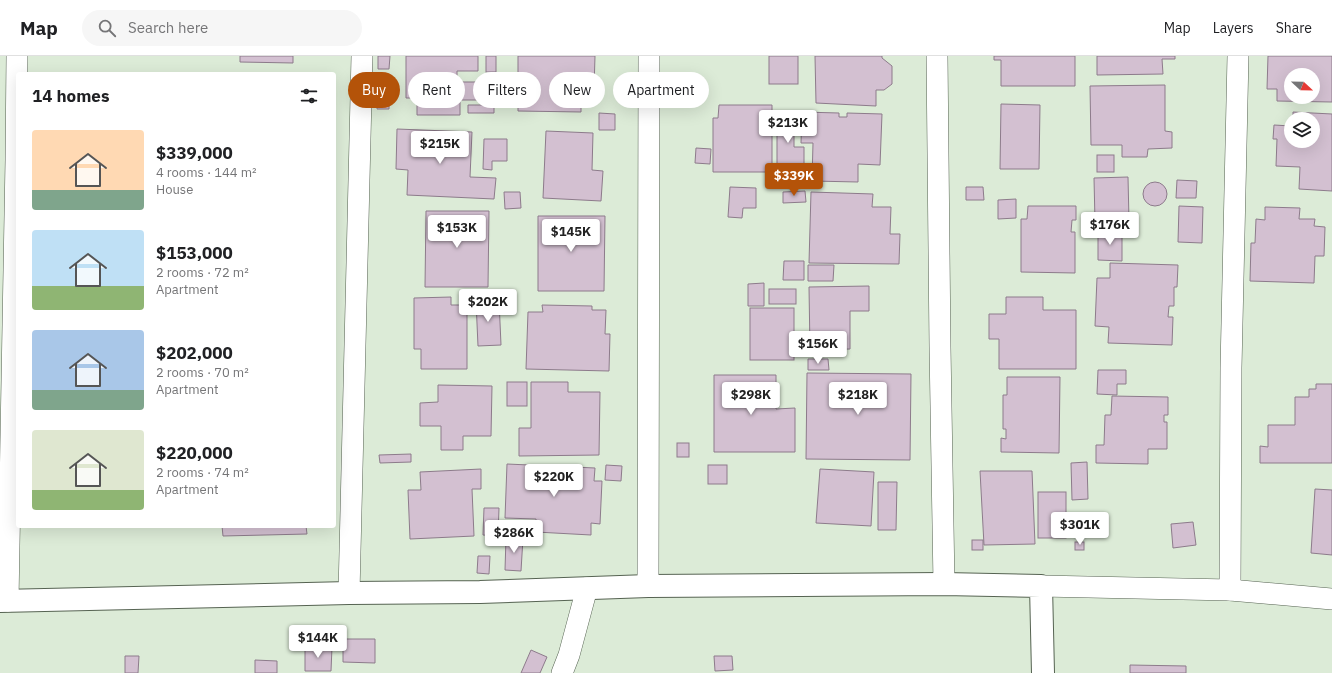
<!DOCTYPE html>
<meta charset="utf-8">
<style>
body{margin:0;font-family:"IBM Plex Sans",sans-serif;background:#f6f6f6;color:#202124;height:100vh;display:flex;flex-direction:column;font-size:15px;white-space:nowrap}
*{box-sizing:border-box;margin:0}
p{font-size:13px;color:#757577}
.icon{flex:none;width:22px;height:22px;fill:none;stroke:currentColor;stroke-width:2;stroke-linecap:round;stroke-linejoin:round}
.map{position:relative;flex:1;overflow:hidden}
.drawer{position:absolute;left:16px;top:16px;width:320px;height:456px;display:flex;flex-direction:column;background:#fff;border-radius:4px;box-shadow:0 4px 16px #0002}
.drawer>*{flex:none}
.guide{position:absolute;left:348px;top:16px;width:380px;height:36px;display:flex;gap:8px}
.needle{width:26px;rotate:112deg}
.buttons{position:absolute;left:1284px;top:12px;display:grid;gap:8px}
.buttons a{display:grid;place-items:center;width:36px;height:36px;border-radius:50%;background:#fff;box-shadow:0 4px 16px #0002;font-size:20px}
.price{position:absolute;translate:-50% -34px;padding:0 9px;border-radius:4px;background:#fff;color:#222;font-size:13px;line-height:26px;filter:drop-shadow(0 1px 2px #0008)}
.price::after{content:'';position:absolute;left:50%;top:24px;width:12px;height:9px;margin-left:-6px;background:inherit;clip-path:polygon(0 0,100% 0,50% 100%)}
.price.active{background:#b45309;color:#fff}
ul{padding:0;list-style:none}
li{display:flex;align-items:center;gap:12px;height:100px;padding:0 16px}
li span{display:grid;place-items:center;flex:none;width:112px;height:80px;border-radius:4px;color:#555}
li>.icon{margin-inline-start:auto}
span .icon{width:48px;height:48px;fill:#fffc;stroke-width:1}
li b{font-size:17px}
h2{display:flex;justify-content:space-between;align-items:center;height:48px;padding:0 16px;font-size:17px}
.pill{padding:0 14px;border-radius:18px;background:#fff;box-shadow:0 4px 16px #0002;font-size:14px;line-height:36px}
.pill.active{background:#b45309;color:#fff}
header{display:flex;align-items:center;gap:24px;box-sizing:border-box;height:56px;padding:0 20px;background:#fff;border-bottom:1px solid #e0e0e0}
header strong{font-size:19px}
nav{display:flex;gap:22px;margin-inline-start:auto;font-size:14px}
.search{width:280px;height:36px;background:#f6f6f6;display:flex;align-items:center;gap:10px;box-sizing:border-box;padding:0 14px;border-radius:22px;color:#757577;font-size:15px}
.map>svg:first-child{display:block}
.building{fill:#d3c0d1;stroke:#8d7b8b;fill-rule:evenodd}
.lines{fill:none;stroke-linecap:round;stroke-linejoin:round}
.street-casing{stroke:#566352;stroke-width:22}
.secondary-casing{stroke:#566352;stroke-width:24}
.street{stroke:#fff;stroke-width:21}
.secondary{stroke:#fff;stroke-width:22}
</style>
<header>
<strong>Map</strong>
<div class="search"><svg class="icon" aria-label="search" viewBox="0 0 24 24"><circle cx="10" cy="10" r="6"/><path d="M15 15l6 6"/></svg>Search here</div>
<nav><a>Map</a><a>Layers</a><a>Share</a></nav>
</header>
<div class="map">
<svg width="1332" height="617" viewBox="0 0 1332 617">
<rect width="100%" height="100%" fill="#dcebd7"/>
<g class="building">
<path d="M240 0H293V7L240 6Z"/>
<path d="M378 0H390L389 13H378Z"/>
<path d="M406 0H478V15H457V26H478V44H460V59H417V42H406Z"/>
<rect x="486" y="0" width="10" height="16"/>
<path d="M518 0H595L594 33H581V56L518 55Z"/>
<rect x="769" y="0" width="29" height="28"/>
<path d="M815 0H882V2L892 10V28L884 34H876V50L816 47Z"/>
<path d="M994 0H1075V30H1001V4H994Z"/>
<path d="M1097 0H1175V3H1162L1163 18 1097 19Z"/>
<path d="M1268 0H1332V46L1277 45V33H1267ZM1291 19H1313V41H1291Z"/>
<path d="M484 29H494V57H468V49H484Z"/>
<path d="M1165 29V75L1172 76V92L1148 93 1147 101H1122V89H1091L1090 30Z"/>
<path d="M378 37 389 38V53H377Z"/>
<path d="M1001 48 1040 49 1039 113H1000Z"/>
<path d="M719 49H772V116H713V62H718Z"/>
<path d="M777 56H794V91H804V114H777Z"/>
<path d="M802 56 839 57V61H847V57L882 58 880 109 858 108V126L812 125 813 87H801Z"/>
<path d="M1293 56 1332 58V135L1299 133 1300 111 1276 110 1277 83H1273L1274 69 1291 70V85H1313V63H1293Z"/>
<path d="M599 57 615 58V74H599Z"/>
<path d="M397 73 472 76 470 121 496 122 494 143 407 139 408 114 396 113Z"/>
<path d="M546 75 593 77 592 114 603 115 601 145 543 142Z"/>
<path d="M484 83H507V105H492V114L483 113Z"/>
<path d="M696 92 711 93 710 108 695 107Z"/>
<rect x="1097" y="99" width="17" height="17"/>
<path d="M1128 121 1129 165 1095 166 1094 122Z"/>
<path d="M1177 124 1197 125 1196 142H1176Z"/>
<circle cx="1155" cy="138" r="12"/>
<path d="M730 131 756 132V152H743L742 162 728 161Z"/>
<path d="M966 131H983L984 144H966Z"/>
<path d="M805 135 806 146 783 147V136Z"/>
<path d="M504 136H520L521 152 505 153Z"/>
<path d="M811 136 873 138 872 151H891L890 178H900L899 208 809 207Z"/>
<path d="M1016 143V162L998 163V144Z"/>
<path d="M1028 150H1076V164H1072L1071 176H1075V217L1021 216V163H1027Z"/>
<path d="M1179 150 1203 151 1202 187 1178 186Z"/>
<path d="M1265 151 1300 152 1299 163H1315L1314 170 1325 171 1324 200H1315L1314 227 1250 225 1251 187H1255L1256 163 1265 164Z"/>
<path d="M426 155H489L488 231H425Z"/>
<path d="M538 160H605L604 235H538Z"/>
<path d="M1098 176H1122V205L1098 204Z"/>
<path d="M784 205H804V224H783Z"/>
<path d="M1110 207 1178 209 1177 231H1174V250H1169L1168 261H1173L1172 289 1108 287 1109 271 1095 270 1097 222H1110Z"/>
<path d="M808 209H834L833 225H808Z"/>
<path d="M764 227V250H748V228Z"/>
<path d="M869 230V255H850V293L810 294 809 231Z"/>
<rect x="769" y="233" width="27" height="15"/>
<path d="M451 241V249H467V313H421V293H414V242Z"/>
<path d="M1006 241H1043V254H1076V313H999V283H989V258H1006Z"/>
<path d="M499 244 501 289 478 290 476 245Z"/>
<path d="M542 249 592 250V254H606L605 278H610L609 315 526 313 528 256H543Z"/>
<rect x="750" y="252" width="44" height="52"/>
<path d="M808 303H828L829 314H808Z"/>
<path d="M1098 314H1126V328H1117V339L1097 338Z"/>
<path d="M807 317 911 318 910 404 806 403Z"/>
<path d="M714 319H776V353L795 352V396H714Z"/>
<path d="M1007 321H1060L1059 397 1001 396V382L1006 383V373H1003V339H1007Z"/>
<rect x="507" y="326" width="20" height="24"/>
<path d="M531 326H568V336H600L599 399 519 400V372H531Z"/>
<path d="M1316 328H1332V407H1260V390L1268 391V369H1295V341H1309V333H1316Z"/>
<path d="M438 329 492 330 491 380H463V394H441V370H420V347L438 346Z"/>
<path d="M1112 340 1168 341V359H1164V366H1167V393H1148V408L1096 407V389H1104L1105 359H1111Z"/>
<rect x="677" y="387" width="12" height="14"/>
<path d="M411 398V406L380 407 379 399Z"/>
<path d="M1087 406 1088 443 1072 444 1071 407Z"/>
<path d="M507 408 595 412 594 425H602L600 468 591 467V479L536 476V463L505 462Z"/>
<path d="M606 409 622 410 621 425 605 424Z"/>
<rect x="708" y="409" width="19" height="19"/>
<path d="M481 413V433H472L474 480 410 483 408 434H421L420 416Z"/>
<path d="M820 413 874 416 871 470 816 467Z"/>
<path d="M980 415H1032L1035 488 984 489Z"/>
<path d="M878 426H897L896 474H878Z"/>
<path d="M1315 433 1332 434V499L1311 497Z"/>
<rect x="1038" y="436" width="28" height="46"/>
<path d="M484 452H499L498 480 483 479Z"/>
<path d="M1193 466 1196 489 1173 492 1171 468Z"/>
<path d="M222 470H306L307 478 223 480Z"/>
<path d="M506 482H523L521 515 505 514Z"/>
<rect x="972" y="484" width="11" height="10"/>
<rect x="1075" y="486" width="9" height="8"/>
<path d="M478 500H490L489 518 477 517Z"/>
<path d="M343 583H375V607L343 606Z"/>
<path d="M305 591H332L331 615H305Z"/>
<path d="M531 594 547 601 540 617H521Z"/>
<path d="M125 600H139L138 617H125Z"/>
<path d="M714 600H732L733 614 715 615Z"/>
<path d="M255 604 277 605V617H255Z"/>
<path d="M1130 609 1186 610V617H1130Z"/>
</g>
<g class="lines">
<defs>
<g id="street">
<path d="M937 0 940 291 944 528"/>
<path d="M648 530 649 0"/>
<path d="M1041 530 1230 534 1332 543"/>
<path d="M1230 534 1231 312 1238 0"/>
<path d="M349 537 362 0"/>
<path d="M8 545 16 104 17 0"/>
<path d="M562 617 569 599 587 532"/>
</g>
<path id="secondary" d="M0 545 349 537 480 536 648 530 944 528 1041 530 1043 617"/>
</defs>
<use href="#street" class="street-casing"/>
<use href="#secondary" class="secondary-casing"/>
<use href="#street" class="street"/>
<use href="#secondary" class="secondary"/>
</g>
</svg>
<div class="buttons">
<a><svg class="needle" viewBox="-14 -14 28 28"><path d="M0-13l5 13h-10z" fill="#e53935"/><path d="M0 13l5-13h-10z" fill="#757577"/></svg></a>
<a><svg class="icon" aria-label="layers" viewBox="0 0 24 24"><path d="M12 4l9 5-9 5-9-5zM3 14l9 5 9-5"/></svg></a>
</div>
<b class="price" style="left:788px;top:88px">$213K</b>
<b class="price" style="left:440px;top:109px">$215K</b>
<b class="price active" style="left:794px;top:141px">$339K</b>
<b class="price" style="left:1110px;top:190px">$176K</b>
<b class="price" style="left:457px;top:193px">$153K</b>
<b class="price" style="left:571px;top:197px">$145K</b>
<b class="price" style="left:488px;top:267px">$202K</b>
<b class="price" style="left:818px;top:309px">$156K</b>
<b class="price" style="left:751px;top:360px">$298K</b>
<b class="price" style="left:858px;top:360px">$218K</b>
<b class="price" style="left:554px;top:442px">$220K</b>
<b class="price" style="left:1080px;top:490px">$301K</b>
<b class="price" style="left:514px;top:498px">$286K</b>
<b class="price" style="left:318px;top:603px">$144K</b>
<div class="guide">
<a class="pill active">Buy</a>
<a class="pill">Rent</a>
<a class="pill">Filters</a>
<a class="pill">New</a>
<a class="pill">Apartment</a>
</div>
<section class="drawer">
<h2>14 homes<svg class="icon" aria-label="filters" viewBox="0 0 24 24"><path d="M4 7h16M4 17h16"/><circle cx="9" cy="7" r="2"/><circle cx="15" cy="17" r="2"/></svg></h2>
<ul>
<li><span style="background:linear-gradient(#ffd9b3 75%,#7fa58c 0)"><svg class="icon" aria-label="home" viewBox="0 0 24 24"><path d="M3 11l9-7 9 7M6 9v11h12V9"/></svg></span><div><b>$339,000</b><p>4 rooms · 144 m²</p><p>House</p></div></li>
<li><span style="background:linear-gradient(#bfe0f5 70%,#8fb573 0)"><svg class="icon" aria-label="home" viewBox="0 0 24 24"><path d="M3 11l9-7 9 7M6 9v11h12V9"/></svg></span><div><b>$153,000</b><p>2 rooms · 72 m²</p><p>Apartment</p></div></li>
<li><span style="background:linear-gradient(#a9c7e8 75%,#7fa58c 0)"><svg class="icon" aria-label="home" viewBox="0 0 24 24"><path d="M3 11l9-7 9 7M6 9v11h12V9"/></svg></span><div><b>$202,000</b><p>2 rooms · 70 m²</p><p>Apartment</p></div></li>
<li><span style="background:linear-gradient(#dfe7d0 75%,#8fb573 0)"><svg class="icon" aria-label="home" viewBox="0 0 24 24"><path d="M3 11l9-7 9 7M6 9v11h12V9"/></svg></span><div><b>$220,000</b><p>2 rooms · 74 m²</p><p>Apartment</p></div></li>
</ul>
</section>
</div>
